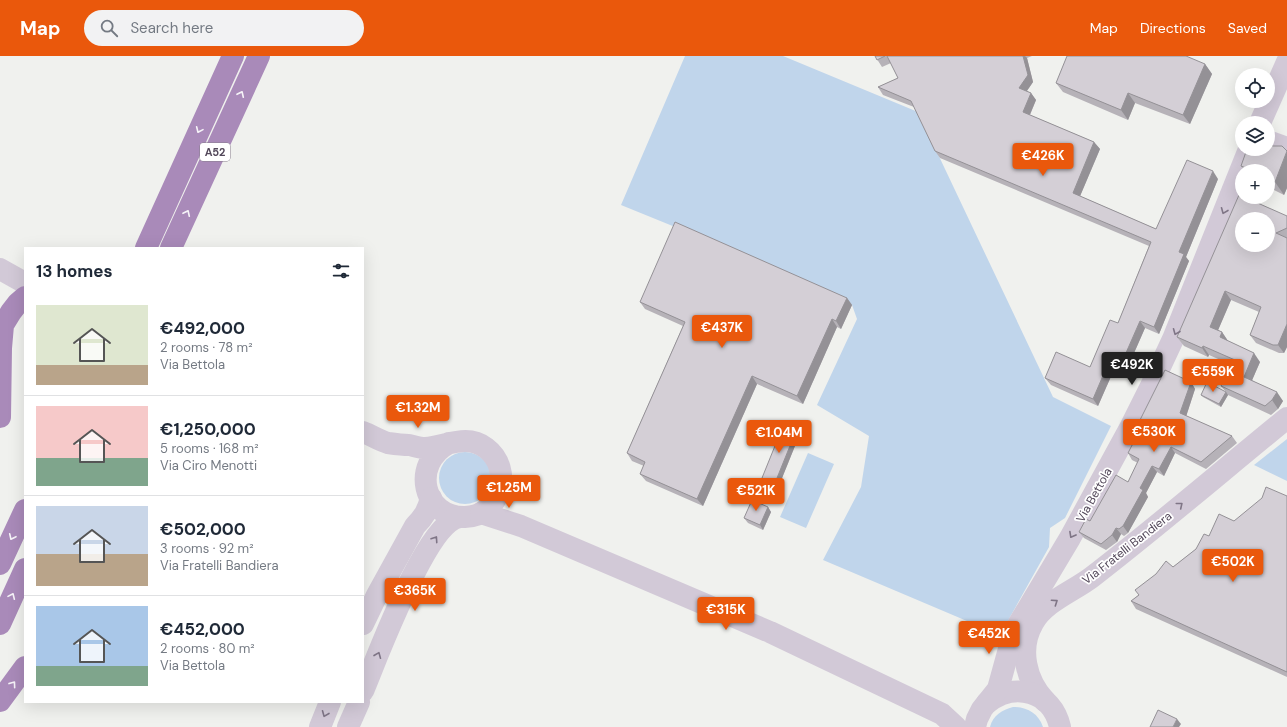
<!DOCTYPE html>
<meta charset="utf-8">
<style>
body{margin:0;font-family:"DM Sans",sans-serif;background:#f2f2f3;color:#1f2937;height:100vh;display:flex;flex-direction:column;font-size:15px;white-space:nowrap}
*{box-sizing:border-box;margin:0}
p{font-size:13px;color:#747a83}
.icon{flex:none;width:22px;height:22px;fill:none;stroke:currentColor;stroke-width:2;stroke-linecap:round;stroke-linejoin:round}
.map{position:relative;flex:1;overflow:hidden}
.sheet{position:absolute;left:24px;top:191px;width:340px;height:456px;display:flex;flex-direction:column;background:#fff;border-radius:0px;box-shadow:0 4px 16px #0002}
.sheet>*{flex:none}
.buttons{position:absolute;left:1235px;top:12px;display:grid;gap:8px}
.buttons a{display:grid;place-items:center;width:40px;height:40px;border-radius:50%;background:#fff;box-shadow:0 4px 16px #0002;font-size:20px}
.price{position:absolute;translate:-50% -34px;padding:0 9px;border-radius:4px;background:#ea580c;color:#fff;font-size:13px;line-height:26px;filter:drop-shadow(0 1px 2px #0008)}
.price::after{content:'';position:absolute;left:50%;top:24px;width:12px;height:9px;margin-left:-6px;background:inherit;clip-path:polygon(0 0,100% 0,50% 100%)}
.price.active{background:#222;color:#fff}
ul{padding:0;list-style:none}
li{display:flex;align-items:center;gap:12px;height:100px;padding:0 12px}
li+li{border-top:1px solid #e0e1e3}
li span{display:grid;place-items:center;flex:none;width:112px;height:80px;border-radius:0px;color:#555}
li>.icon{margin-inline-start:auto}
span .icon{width:48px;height:48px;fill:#fffc;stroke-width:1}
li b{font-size:17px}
h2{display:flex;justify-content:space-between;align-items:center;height:48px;padding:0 12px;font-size:17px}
header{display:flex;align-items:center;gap:24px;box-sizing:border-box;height:56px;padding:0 20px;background:#ea580c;color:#fff}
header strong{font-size:19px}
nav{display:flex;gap:22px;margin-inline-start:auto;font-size:14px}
.search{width:280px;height:36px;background:#f2f2f3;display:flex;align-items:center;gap:10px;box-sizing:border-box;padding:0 14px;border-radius:22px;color:#747a83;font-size:15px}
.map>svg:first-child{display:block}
.green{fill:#c0d5eb}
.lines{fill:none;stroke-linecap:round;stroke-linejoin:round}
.minor{stroke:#d2c9d7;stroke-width:22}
.highway{stroke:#a98ab9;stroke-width:22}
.wall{fill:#b6b2b8}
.shaded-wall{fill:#949196}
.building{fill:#d4cfd6;stroke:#949196;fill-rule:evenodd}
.oneway{stroke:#f6f3f8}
.oneway2{stroke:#7f7586}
.labels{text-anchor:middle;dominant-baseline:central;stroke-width:3.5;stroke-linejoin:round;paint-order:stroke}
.shield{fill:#fff;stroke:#877f8c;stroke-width:1}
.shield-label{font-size:11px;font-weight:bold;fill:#53485a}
.street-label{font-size:12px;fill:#53485a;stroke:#fff}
</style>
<header>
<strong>Map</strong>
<div class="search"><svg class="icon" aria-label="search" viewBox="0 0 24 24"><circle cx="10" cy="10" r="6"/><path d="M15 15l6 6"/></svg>Search here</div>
<nav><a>Map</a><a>Directions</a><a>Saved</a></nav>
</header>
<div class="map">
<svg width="1287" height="671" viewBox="0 0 1287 671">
<rect width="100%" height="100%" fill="#f0f1ee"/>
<g class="green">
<path d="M685 0H783L918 56 1053 341 1111 370 1065 462 1050 472 1049 491 1000 579 823 504 861 431 869 380 817 349 857 263 852 249 680 173 621 149Z"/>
<path d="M1287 383V425L1254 409Z"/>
<circle cx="465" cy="422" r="26"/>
<path d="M808 397 834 408 806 472 780 461Z"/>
<path d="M1013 651C1027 651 1038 657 1043 671H990C993 659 1002 654 1013 651Z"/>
</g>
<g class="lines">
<g class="minor">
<path d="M1260 67 1287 6"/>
<path d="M1268 85 1287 92"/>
<path d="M0 213 25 227"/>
<path d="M363 376C371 379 380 385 388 387 395 388 402 389 409 389 414 390 420 392 425 392 446 391 466 377 486 392 514 413 501 460 465 461 423 462 410 408 449 387"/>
<path d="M481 457 521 470 770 576 942 658 956 671"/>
<path d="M363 568 377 539 415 470C424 461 428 454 431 442"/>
<path d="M363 635C377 602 426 467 460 461"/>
<path d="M1045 645C1026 624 1018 593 1033 567 1044 546 1074 535 1092 521 1158 470 1222 415 1287 362"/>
<path d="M987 647C1015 625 1052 635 1060 671"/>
<path d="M320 671 330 646"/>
<path d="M348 671 359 646"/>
<path d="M975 671 977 663 982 653 998 633 1009 593 1018 569 1070 482 1131 370 1152 328 1173 283 1249 93"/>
</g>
<g class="highway">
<path d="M146 192 233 0"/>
<path d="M171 192 259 0"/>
<path d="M0 361 1 292 3 269 11 256 18 247 25 241"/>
<path d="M0 508 25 454"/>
<path d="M0 568 25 513"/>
<path d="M0 645 25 611"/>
</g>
</g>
<g class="wall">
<path d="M875 0H1032L1027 2 1033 26 1027 35 1031 37 1036 44 1030 59 1094 86 1100 93 1080 140 1156 173 1218 123 1186 201 1189 205 1159 278 1145 272 1127 313 1116 309 1098 350 1051 329 1045 322 1090 311 1118 267 1149 190 940 102 935 95 914 51 883 39 878 31 898 22 891 7 882 11Z"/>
<path d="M1205 8 1212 18 1190 68 1135 47 1128 64 1063 36 1056 27Z"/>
<path d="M1287 96V132L1284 139 1268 131V115H1245L1241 110Z"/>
<path d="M1287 160V291L1284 297H1279L1256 287 1250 279 1259 256 1231 244 1218 274 1222 276 1228 285 1260 306 1252 324 1283 345 1278 353 1271 359 1228 339 1221 351 1203 341 1201 339 1226 336 1221 330 1232 309 1209 299 1208 301 1184 290 1177 281Z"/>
<path d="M847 242 852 249 841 273 837 271 803 348 757 328 703 450 646 425 640 418 644 410 632 405 627 397 683 270 645 253 640 246Z"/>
<path d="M1191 326 1195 333 1186 360 1232 380 1237 387 1206 413 1175 397 1164 420 1157 416 1146 437 1148 441 1128 477 1124 480 1121 478 1117 486 1106 494 1084 482 1079 476 1128 426 1138 407 1132 404 1128 397 1143 368 1140 364Z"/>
<path d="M799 380 778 432 766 427 762 422Z"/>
<path d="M1287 440V621L1136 553 1131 545 1173 511 1196 493 1209 480 1234 465Z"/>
<path d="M768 451 771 456 763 474 748 467 744 462Z"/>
</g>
<g class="shaded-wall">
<path d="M1023 0H1025L1027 2 1033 26 1024 39 1019 32Z"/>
<path d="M1205 8 1212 18 1190 68 1183 59Z"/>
<path d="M1031 37 1036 44 1028 63 1023 56Z"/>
<path d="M1128 37 1135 47 1128 64 1121 54Z"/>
<path d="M1094 86 1100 93 1078 145 1073 137Z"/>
<path d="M1287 95V132L1284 139 1275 126Z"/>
<path d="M1213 115 1218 123 1186 201 1189 205 1159 278 1154 271 1179 196Z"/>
<path d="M1225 235 1231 244 1216 279 1210 271Z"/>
<path d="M847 242 852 249 841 273 836 265Z"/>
<path d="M832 263 837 271 803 348 797 340Z"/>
<path d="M1140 265 1145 272 1127 313 1122 306Z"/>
<path d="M1287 268V291L1284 297 1278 289Z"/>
<path d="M1222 276 1228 285 1226 290 1220 281Z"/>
<path d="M1203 290 1209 299 1208 301 1202 292Z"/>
<path d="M1254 297 1260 306 1250 329 1244 321Z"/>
<path d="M1111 301 1116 309 1098 350 1093 343Z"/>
<path d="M752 320 757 328 703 450 697 443Z"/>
<path d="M1191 326 1195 333 1185 364 1180 357Z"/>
<path d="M1226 336 1228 339 1221 351 1219 348Z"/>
<path d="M1277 336 1283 345 1278 353 1272 344Z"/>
<path d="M796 375 799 380 778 432 775 427Z"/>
<path d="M1171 391 1175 397 1164 420 1159 413Z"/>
<path d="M1152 410 1157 416 1146 437 1148 441 1128 477 1123 470 1140 432Z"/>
<path d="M768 451 771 456 763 474 760 469Z"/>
<path d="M1116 472 1121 478 1117 486 1112 479Z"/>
<path d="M1177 663 1181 668 1179 671H1173Z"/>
</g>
<g class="building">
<path d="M875 0H885L877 4Z"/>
<path d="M887 0H1023L1028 19 1019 32 1031 37 1023 56 1094 86 1073 137 1156 173 1187 104 1213 115 1179 196 1184 198 1154 271 1140 265 1122 306 1111 301 1093 343 1045 322 1056 296 1090 311 1110 264 1118 267 1151 186 935 95 911 45 878 31 898 22Z"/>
<path d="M1067 0H1186L1205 8 1183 59 1128 37 1121 54 1056 27Z"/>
<path d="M1268 88 1273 90H1282L1287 95 1275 126 1268 122V115H1253L1241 110 1247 93H1268Z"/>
<path d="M1239 139 1242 140V141H1244L1287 160V172L1276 177 1287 182V268L1278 289H1273L1250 279 1261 251 1225 235 1210 271 1222 276 1220 281 1254 297 1244 321 1277 336 1272 344 1265 350 1221 330 1235 304 1203 290 1202 292 1177 281ZM1242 163H1268V189H1242Z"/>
<path d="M675 166 847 242 836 265 832 263 797 340 752 320 697 443 640 418 645 406 627 397 685 266 640 246Z"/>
<path d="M1165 314 1191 326 1180 357 1232 380 1201 406 1171 391 1159 413 1152 410 1140 432 1143 434 1123 470 1119 473 1116 472 1112 479 1101 488 1079 476 1086 463 1090 465 1116 419 1128 426 1139 403 1128 397 1144 366 1140 364Z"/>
<path d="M1207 326 1226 336 1219 348 1201 339Z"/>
<path d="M783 370 796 375 775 427 762 422Z"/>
<path d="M1266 431 1287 440V616L1131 545 1139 539 1135 534 1156 518 1166 505 1173 511 1196 493 1204 478 1209 480 1219 458 1234 465 1262 442Z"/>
<path d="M752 444 768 451 760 469 744 462Z"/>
<path d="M1158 654 1177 663 1173 671H1150Z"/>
</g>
<defs><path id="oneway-chevron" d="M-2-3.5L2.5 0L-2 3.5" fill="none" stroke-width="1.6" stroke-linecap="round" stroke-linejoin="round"/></defs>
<g class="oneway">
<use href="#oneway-chevron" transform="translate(241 38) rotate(-65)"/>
<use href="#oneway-chevron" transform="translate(199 74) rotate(114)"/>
<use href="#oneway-chevron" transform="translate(187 157) rotate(-65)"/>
<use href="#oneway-chevron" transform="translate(12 481) rotate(115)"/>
<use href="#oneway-chevron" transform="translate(12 540) rotate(-66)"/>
<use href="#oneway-chevron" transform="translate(13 628) rotate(-54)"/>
</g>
<g class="oneway2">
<use href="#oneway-chevron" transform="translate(1224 155) rotate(112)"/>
<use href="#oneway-chevron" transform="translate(1176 276) rotate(112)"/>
<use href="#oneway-chevron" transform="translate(1180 449) rotate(-39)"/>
<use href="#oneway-chevron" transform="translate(1072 479) rotate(119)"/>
<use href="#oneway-chevron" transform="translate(435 483) rotate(-56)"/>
<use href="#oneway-chevron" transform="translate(1055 546) rotate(-34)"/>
<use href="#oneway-chevron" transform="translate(378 599) rotate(-68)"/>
<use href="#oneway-chevron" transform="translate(325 658) rotate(112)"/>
</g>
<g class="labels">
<rect class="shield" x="200" y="87" width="30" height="18" rx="3"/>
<g class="shield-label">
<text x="215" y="96">A52</text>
</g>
<g class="street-label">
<text transform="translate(1094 439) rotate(-61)">Via Bettola</text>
<text transform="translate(1127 492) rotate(-38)">Via Fratelli Bandiera</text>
</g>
</g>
</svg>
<div class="buttons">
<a><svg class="icon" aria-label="locate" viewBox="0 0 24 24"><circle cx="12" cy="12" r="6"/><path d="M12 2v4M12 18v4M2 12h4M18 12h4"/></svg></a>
<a><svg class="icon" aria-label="layers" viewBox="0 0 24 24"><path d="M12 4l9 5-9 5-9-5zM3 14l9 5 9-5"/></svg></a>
<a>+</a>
<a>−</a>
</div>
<b class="price" style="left:1043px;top:121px">€426K</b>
<b class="price" style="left:722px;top:293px">€437K</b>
<b class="price active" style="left:1132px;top:330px">€492K</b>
<b class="price" style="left:1213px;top:337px">€559K</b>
<b class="price" style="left:418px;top:373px">€1.32M</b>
<b class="price" style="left:1154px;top:397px">€530K</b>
<b class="price" style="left:779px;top:398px">€1.04M</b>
<b class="price" style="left:509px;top:453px">€1.25M</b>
<b class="price" style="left:756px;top:456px">€521K</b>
<b class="price" style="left:1233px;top:527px">€502K</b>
<b class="price" style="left:415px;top:556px">€365K</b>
<b class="price" style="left:726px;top:575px">€315K</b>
<b class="price" style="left:989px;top:599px">€452K</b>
<section class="sheet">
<h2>13 homes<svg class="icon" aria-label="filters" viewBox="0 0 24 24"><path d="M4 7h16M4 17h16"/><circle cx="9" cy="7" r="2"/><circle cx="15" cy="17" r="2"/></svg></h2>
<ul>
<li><span style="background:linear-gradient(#dfe7d0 75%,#b9a48a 0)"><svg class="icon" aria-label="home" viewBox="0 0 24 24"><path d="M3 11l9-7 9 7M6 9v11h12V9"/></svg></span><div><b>€492,000</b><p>2 rooms · 78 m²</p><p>Via Bettola</p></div></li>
<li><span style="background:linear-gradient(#f6c9c9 65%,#7fa58c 0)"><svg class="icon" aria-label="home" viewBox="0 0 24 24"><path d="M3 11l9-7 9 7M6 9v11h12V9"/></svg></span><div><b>€1,250,000</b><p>5 rooms · 168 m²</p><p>Via Ciro Menotti</p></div></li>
<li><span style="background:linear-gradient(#c9d6e8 60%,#b9a48a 0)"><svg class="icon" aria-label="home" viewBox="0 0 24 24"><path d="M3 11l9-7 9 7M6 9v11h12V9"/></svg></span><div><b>€502,000</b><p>3 rooms · 92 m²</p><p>Via Fratelli Bandiera</p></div></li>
<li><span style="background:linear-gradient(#a9c7e8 75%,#7fa58c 0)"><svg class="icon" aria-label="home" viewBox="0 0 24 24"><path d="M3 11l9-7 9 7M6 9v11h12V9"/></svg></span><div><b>€452,000</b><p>2 rooms · 80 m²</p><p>Via Bettola</p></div></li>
</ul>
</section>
</div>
